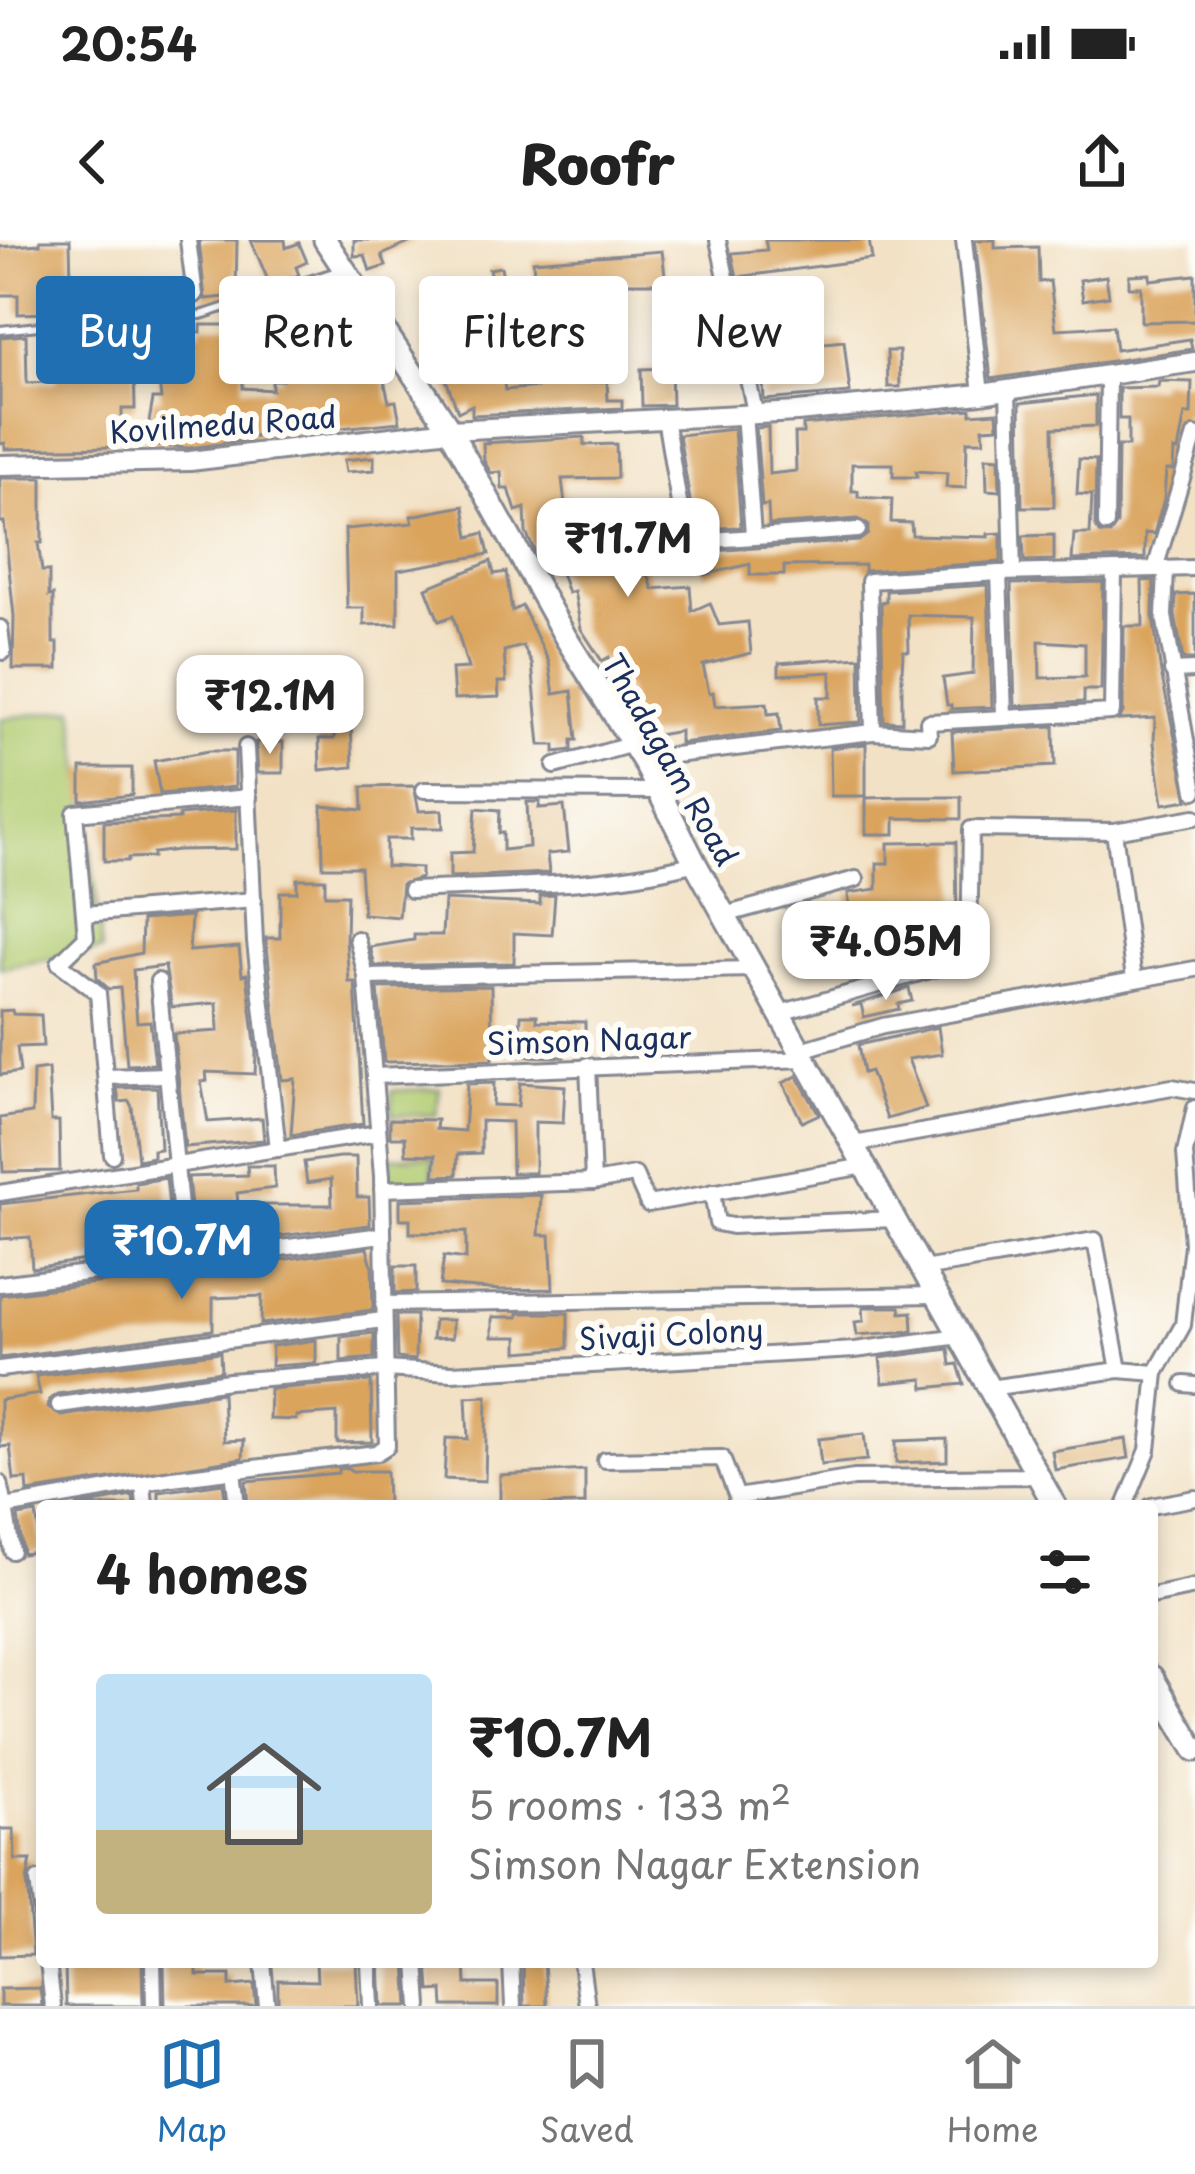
<!DOCTYPE html>
<meta charset="utf-8">
<style>
body{margin:0;font-family:"Playpen Sans",sans-serif;background:#f2f2f2;color:#222;height:100vh;display:flex;flex-direction:column;font-size:45px;white-space:nowrap}
*{box-sizing:border-box;margin:0}
p{font-size:39px;color:#767676}
.icon{flex:none;width:66px;height:66px;fill:none;stroke:currentColor;stroke-width:2;stroke-linecap:round;stroke-linejoin:round}
.map{position:relative;flex:1;overflow:hidden}
.sheet{position:absolute;left:36px;top:1260px;width:1122px;height:468px;display:flex;flex-direction:column;background:#fff;border-radius:12px;box-shadow:0 6px 18px #0003}
.sheet>*{flex:none}
.banner{position:absolute;left:36px;top:36px;width:1125px;height:108px;display:flex;gap:24px}
.price{position:absolute;translate:-50% -102px;padding:0 27px;border-radius:24px;background:#fff;color:#222;font-size:39px;line-height:78px;filter:drop-shadow(0 3px 6px #0008)}
.price::after{content:'';position:absolute;left:50%;top:72px;width:36px;height:27px;margin-left:-18px;background:inherit;clip-path:polygon(0 0,100% 0,50% 100%)}
.price.current{background:#1f6fb2;color:#fff}
ul{padding:0;list-style:none}
li{display:flex;align-items:center;gap:36px;height:300px;padding:0 60px}
li span{display:grid;place-items:center;flex:none;width:336px;height:240px;border-radius:12px;color:#555}
li>.icon{margin-inline-start:auto}
span .icon{width:144px;height:144px;fill:#fffc;stroke-width:1}
li b{font-size:51px}
h2{display:flex;justify-content:space-between;align-items:center;height:144px;padding:0 60px;font-size:51px}
.pill{padding:0 42px;border-radius:12px;background:#fff;box-shadow:0 6px 18px #0003;font-size:42px;line-height:108px}
.pill.current{background:#1f6fb2;color:#fff}
.status{display:flex;justify-content:space-between;align-items:center;height:84px;padding:0 60px;background:#fff;direction:ltr}
.status svg{height:33px;fill:currentColor}
header{display:flex;justify-content:space-between;align-items:center;height:156px;padding:0 60px;background:#fff;font-size:54px;font-weight:800}
.tab-bar{display:flex;justify-content:space-around;align-items:center;height:168px;border-top:3px solid #e0e0e0;background:#fff;font-size:33px;color:#767676}
.tab-bar a{display:grid;justify-items:center;gap:6px}
.tab-bar .current{color:#1f6fb2}
.map>svg:first-child{display:block}
.green{fill:#b2cc72;stroke:#667e68;stroke-width:3}
.building{fill:#daa45d;fill-rule:evenodd}
.lines{fill:none;stroke-linecap:round;stroke-linejoin:round}
.lane-casing{stroke:#868891;stroke-width:12}
.street-casing{stroke:#868891;stroke-width:20}
.secondary-casing{stroke:#868891;stroke-width:24}
.primary-casing{stroke:#868891;stroke-width:27}
.lane{stroke:#fff;stroke-width:6}
.street{stroke:#fff;stroke-width:14}
.secondary{stroke:#fff;stroke-width:18}
.primary{stroke:#fff;stroke-width:21}
.labels{text-anchor:middle;dominant-baseline:central;stroke-width:12;stroke-linejoin:round;paint-order:stroke}
.street-label{font-size:30px;fill:#1b2f5e;stroke:#fdfcf7}
</style>
<div class="status"><b>20:54</b><svg viewBox="0 0 49 12"><path d="M0 12V9h3v3zM5 12V6h3v6zM10 12V3h3v9zM15 12V0h3v12zM26 1h20v11H26zM47 4h2v5h-2z"/></svg></div>
<header><svg class="icon" aria-label="back" viewBox="0 0 24 24"><path d="M15 5l-7 7 7 7"/></svg>Roofr<svg class="icon" aria-label="share" viewBox="0 0 24 24"><path d="M12 15V3M7 8l5-5 5 5M5 13v7h14v-7"/></svg></header>
<div class="map">
<svg width="1195" height="1766" viewBox="0 0 1195 1766">
<rect width="100%" height="100%" fill="#fdfcf7"/>
<filter id="ink" filterUnits="userSpaceOnUse"><feTurbulence type="fractalNoise" baseFrequency=".00833" numOctaves="2"/><feDisplacementMap in="SourceGraphic" scale="24" xChannelSelector="R" yChannelSelector="G"/><feConvolveMatrix kernelMatrix="1 2 1 2 8 2 1 2 1" color-interpolation-filters="sRGB"/></filter>
<filter id="wash" filterUnits="userSpaceOnUse"><feTurbulence type="fractalNoise" baseFrequency=".004" numOctaves="4" result="noise"/><feDisplacementMap in="SourceGraphic" scale="48" xChannelSelector="R" yChannelSelector="G"/><feGaussianBlur stdDeviation="2.7" result="paint"/><feColorMatrix in="noise" values="0 0 0 0 0 0 0 0 0 0 0 0 0 0 0 0 0 1.4 0 .05"/><feComposite in="paint" operator="in"/></filter>
<g filter="url(#wash)">
<rect width="100%" height="100%" fill="#f2e1c4"/>
<g class="green">
<path d="M74 469 102 710 0 728V479Z"/>
<path d="M440 848 436 875H392V851Z"/>
<path d="M389 917H433L432 944 388 945Z"/>
</g>
<g id="blocks">
<g class="building">
<path d="M40 0H70L71 42 118 37 122 63 109 65 108 54 69 58V69L50 73 18 74V55H0V7L40 4Z"/>
<path d="M199 0H237L236 56 205 59Z"/>
<path d="M251 0H285L286 8 299 3 307 22 296 27 299 35 270 45Z"/>
<path d="M354 0H416L382 15 386 26 370 31 365 15 354 16Z"/>
<path d="M765 0H869L872 19 737 37 732 13 767 10Z"/>
<path d="M975 0H995V8L1038 7 1039 42 1050 41 1056 89 1113 86 1116 110 1190 99 1192 109 991 139Z"/>
<path d="M662 11 666 43H610L614 86 549 90 546 49 535 50 533 21Z"/>
<path d="M501 27 506 52 494 54 489 29Z"/>
<path d="M1150 34V40L1195 35V81L1141 82V47H1129V35Z"/>
<path d="M1106 36 1109 56 1083 60 1080 40Z"/>
<path d="M331 44 338 75 350 72 360 108 367 106 375 132 382 131 389 162 396 161 400 182 250 197V200L189 208 145 205 153 159H161L157 120 134 119 135 169H122V195H115V207L5 209V203L0 204V97L26 95 27 143 56 142 55 92 122 85 155 87V93L201 92V85H237V123H242L243 148 272 150V140H282L272 100 261 103 252 66Z"/>
<path d="M473 97 481 135 502 131 505 150 607 141 608 160H622V168L472 175V165L458 172 444 134 434 137 423 102 437 98H447L448 103Z"/>
<path d="M844 101 850 153 764 160 762 126 788 124V107Z"/>
<path d="M887 111H899L900 147H888Z"/>
<path d="M671 128 672 165 642 166 641 129Z"/>
<path d="M1159 141 1192 142 1191 174H1185L1178 211 1174 210 1173 230H1166L1164 259 1154 294 1145 293V318L1072 320 1074 294H1090L1092 255 1077 254 1079 219 1096 220 1095 285 1099 293 1110 294 1117 284 1118 206H1128V179H1119V148L1158 147Z"/>
<path d="M1096 155V186L1053 188 1054 267H1022L1020 163Z"/>
<path d="M971 169V174L997 172 998 187 983 188 984 201H967L966 248 946 247 947 233 916 231 917 237H893V224H852V251H858V257L892 259 891 282 911 283 912 295 988 297V294L1001 293V322L864 331V325L784 326V335H750V324L704 335 698 312 859 301 868 294V285L858 279 769 285 768 265 762 266 756 188 768 187 769 234 796 231 795 193H803V185Z"/>
<path d="M734 189 741 287 717 288 716 274 707 275 706 265 691 266 679 195Z"/>
<path d="M584 197V205L616 204 617 238 562 239 566 273 579 271 586 312 634 295 653 349 690 346 692 371 710 363 719 385 748 382 751 413 703 425 709 453 713 452 715 466 767 463 768 474 779 473 781 491 680 503V491L646 497 632 474 626 446 615 448 609 417 602 421 581 389 574 351 568 353 552 307 536 314 526 293 525 268 516 271 509 249H502L501 232 491 233 484 221 483 203Z"/>
<path d="M374 217V230L346 232 344 220Z"/>
<path d="M986 217 999 218 1000 251 987 250Z"/>
<path d="M0 238H42V303H38L42 331H49V356L53 355V403H58V429H13L14 376 4 282H0Z"/>
<path d="M464 266 469 297 484 293 489 314 398 330V384L364 385V368H347L345 289 413 283 411 276Z"/>
<path d="M1054 295V320L1024 321 1023 296Z"/>
<path d="M491 321 494 334 506 332 512 371 522 366 549 422 554 454 572 451 577 500H572V510L555 512V505H540L532 424 523 406 504 411 506 442H498L499 457 454 459 452 429 468 428 453 376 439 381 426 348Z"/>
<path d="M1154 340 1153 377 1161 433 1188 560 1163 564 1154 503 1155 478 1119 480 1123 472 1124 386H1143L1142 341Z"/>
<path d="M1103 342 1101 450H1084V462L1015 466 1011 344ZM1039 401 1085 404V437L1040 438Z"/>
<path d="M988 345 992 467 951 469V465H947L943 438 973 434 974 377 908 375 909 411H903L902 431V482L884 481 881 362 886 361V351Z"/>
<path d="M1195 354V419H1183L1175 375 1176 355Z"/>
<path d="M860 417 861 482 818 485V457H831V432L779 435V423Z"/>
<path d="M350 465 353 527 320 530 319 499H334V466Z"/>
<path d="M1054 486 1055 526 954 531 952 492Z"/>
<path d="M256 502H283V533H258Z"/>
<path d="M866 504V556H831L830 508Z"/>
<path d="M209 511H235V547L160 554 154 521Z"/>
<path d="M81 528H132V555L81 561Z"/>
<path d="M414 546 419 571 442 570 443 588H411V599H386V626L421 628V638L402 644 399 677 363 674 360 627H323L322 566 363 570 362 547Z"/>
<path d="M906 557H961V579L895 578V594H866V558Z"/>
<path d="M527 562H540L539 568 564 566 569 612 547 614 549 633 450 637V613L473 612 476 568 500 570 499 593H503V610L529 607Z"/>
<path d="M236 570V609L178 610 153 613V617L128 618V621H104V582L179 579V575Z"/>
<path d="M956 602 957 688 942 689V705H890L889 665 849 666 848 653 877 649V623H888V603Z"/>
<path d="M297 639H325V655H347L346 700 349 742H355L363 884 291 895 295 839 282 840 266 698H280V652H297Z"/>
<path d="M555 655 552 695 514 693V723L375 726 370 707 414 700V695H442L444 660 540 664V656Z"/>
<path d="M191 676 189 711 239 707 242 735 247 734 256 813 255 834 206 832 207 841 201 842 208 882 262 878 264 900 185 907 174 794 218 791 217 763 172 767 165 726 133 730 137 782 150 781 155 824 127 825 120 748 109 749 97 738 96 723 141 713 142 680Z"/>
<path d="M491 746 492 820 384 822 378 748Z"/>
<path d="M909 748 912 761 898 764 899 769 864 777 861 764 852 766Z"/>
<path d="M12 770 13 774 41 775 43 806 17 807 20 832 0 835V771Z"/>
<path d="M521 775H537V781L585 782V810H564V817L519 816Z"/>
<path d="M938 787 942 814 908 819 926 868 887 879 870 831 863 833 858 805Z"/>
<path d="M48 829 51 881H59L60 931 3 932 0 878 32 873 33 831Z"/>
<path d="M797 836 819 874 802 882 783 843Z"/>
<path d="M494 843 493 865 518 866 520 843 565 846 563 883 535 882V933H512L511 882 481 881V913L458 914 457 935 434 936 436 915 406 914 405 897H390V879L437 880 436 889 464 891 467 844Z"/>
<path d="M157 847 160 909 153 910V917L138 920 132 867 129 861 119 862 117 848Z"/>
<path d="M339 917H356L357 957H369L370 985 214 1004 213 964 191 967 188 937 248 935 247 926H274L275 948 237 953 238 965H332L331 939 307 943 304 922Z"/>
<path d="M166 938 173 1007 32 1028 30 997 0 999V964L136 949V943Z"/>
<path d="M541 955 539 995H550L553 1049 500 1050 440 1045 444 1016 466 1019V992L410 993V979H400V960Z"/>
<path d="M367 1008 372 1026 373 1070 261 1084 262 1056 213 1058V1090L0 1118V1055L112 1041H157V1037Z"/>
<path d="M395 1026H416V1052L395 1053Z"/>
<path d="M863 1067H900L901 1073 912 1072 913 1091 857 1095 855 1082 864 1081Z"/>
<path d="M518 1073H568V1108L518 1112V1097H492V1077H518Z"/>
<path d="M396 1075H416L415 1120 397 1118Z"/>
<path d="M434 1080H452V1098L432 1099Z"/>
<path d="M374 1093V1118L341 1121V1097Z"/>
<path d="M316 1100V1123L271 1126 272 1106Z"/>
<path d="M949 1109 951 1125 958 1124 964 1144 924 1148 923 1139 883 1143 880 1118Z"/>
<path d="M220 1112 221 1131 57 1154 49 1160 48 1168 61 1176 222 1153 224 1201 244 1200 243 1218 28 1252 27 1239 14 1240 10 1206 0 1207V1160L40 1154 36 1136Z"/>
<path d="M371 1141 372 1202 337 1203V1173L296 1176V1180L269 1179 270 1149Z"/>
<path d="M487 1156 485 1241 444 1239 446 1198 468 1199 466 1157Z"/>
<path d="M864 1194 867 1220 821 1225 818 1199Z"/>
<path d="M947 1199V1221L896 1223V1201Z"/>
<path d="M1126 1199 1129 1218 1055 1230 1052 1211Z"/>
<path d="M348 1228 352 1231H386L387 1266H248L246 1241 338 1233V1229Z"/>
<path d="M585 1230V1264L500 1266V1235Z"/>
<path d="M223 1243 226 1266H159V1252Z"/>
<path d="M133 1256 134 1266H76Z"/>
<path d="M36 1273 42 1311 23 1314 18 1276Z"/>
<path d="M0 1589H14L15 1620H31L27 1641 33 1715 0 1716Z"/>
<path d="M65 1722H142L143 1766H66Z"/>
<path d="M316 1722H356L358 1766H278V1740L317 1741Z"/>
<path d="M380 1722H406L409 1766H382Z"/>
<path d="M428 1722H465L466 1744H498V1766H444L443 1750 430 1751Z"/>
<path d="M523 1722H544L547 1766H524Z"/>
<path d="M197 1723V1735H230V1746L254 1744 256 1766H165L164 1724Z"/>
<path d="M40 1748 42 1766H0V1749Z"/>
</g>
</g>
</g>
<g filter="url(#ink)">
<use href="#blocks" fill-opacity="0" stroke="#868891" stroke-width="3"/>
<g class="lines">
<defs>
<path id="lane" d="M0 90 116 78 201 75 340 30"/>
<g id="street">
<path d="M188 0 195 55"/>
<path d="M718 0 755 172"/>
<path d="M964 0 981 154"/>
<path d="M1008 151 1013 332"/>
<path d="M744 173 753 295"/>
<path d="M665 178 680 269"/>
<path d="M1106 284 1108 137"/>
<path d="M696 301 858 290"/>
<path d="M1155 329 1195 195"/>
<path d="M1166 329 1164 376 1195 551"/>
<path d="M999 333 1004 476"/>
<path d="M0 388 3 412"/>
<path d="M1172 431 1195 430"/>
<path d="M873 492 929 495 928 482 1112 472 1114 330"/>
<path d="M246 507 255 702 278 909"/>
<path d="M644 522 666 516 873 492 869 341 999 333 1195 328"/>
<path d="M555 526 633 504"/>
<path d="M424 550 659 551"/>
<path d="M1114 591 1195 577"/>
<path d="M411 650C504 645 604 648 695 623"/>
<path d="M84 674 254 660"/>
<path d="M724 675 856 639"/>
<path d="M366 737 755 729"/>
<path d="M158 741 185 1018"/>
<path d="M780 773 969 719 971 589 1114 591 1134 739"/>
<path d="M801 810 883 786 1195 729"/>
<path d="M588 825 593 942"/>
<path d="M374 836 806 819"/>
<path d="M106 837 166 835"/>
<path d="M854 904 1172 847 1195 851"/>
<path d="M112 915 98 753 59 723 86 697 75 573 249 557"/>
<path d="M382 949 593 942 635 935 648 964 865 926"/>
<path d="M712 952 717 983 732 986 895 979"/>
<path d="M0 953 378 893"/>
<path d="M923 1029 1095 1000 1119 1130"/>
<path d="M0 1044 382 995"/>
<path d="M383 1064 937 1055"/>
<path d="M0 1129 383 1080"/>
<path d="M1184 1144 1195 1145"/>
<path d="M989 1148 1119 1130 1156 1133"/>
<path d="M59 1165 229 1141 384 1129 452 1133 855 1110 960 1096"/>
<path d="M605 1220 722 1218 737 1257 735 1266"/>
<path d="M233 1230 237 1266"/>
<path d="M0 1243 5 1267"/>
<path d="M143 1243 145 1266"/>
<path d="M737 1257 854 1238 1038 1236"/>
<path d="M1125 1266 1148 1210 1156 1133 1183 1085 1192 1004 1185 913 1195 868"/>
<path d="M1151 1266 1195 1258"/>
<path d="M12 1311 5 1267 172 1238 376 1213 387 1206 382 936 366 737 357 699"/>
<path d="M1152 1356 1195 1347"/>
<path d="M42 1640H38L42 1675"/>
<path d="M48 1722 53 1766"/>
<path d="M153 1722 154 1766"/>
<path d="M263 1722 267 1766"/>
<path d="M369 1722 371 1766"/>
<path d="M417 1722 420 1766"/>
<path d="M511 1722 513 1766"/>
<path d="M581 1722 587 1766"/>
</g>
<path id="secondary" d="M0 225 190 221 450 190 797 172 981 154 1195 122"/>
<g id="primary">
<path d="M325 0 450 190 566 398 644 522 695 623 1055 1266"/>
<path d="M1152 1437 1195 1510"/>
</g>
</defs>
<use href="#lane" class="lane-casing"/>
<use href="#street" class="street-casing"/>
<use href="#secondary" class="secondary-casing"/>
<use href="#primary" class="primary-casing"/>
<use href="#lane" class="lane"/>
<use href="#street" class="street"/>
<use href="#secondary" class="secondary"/>
<use href="#primary" class="primary"/>
</g>
</g>
<g class="labels">
<g class="street-label">
<text transform="translate(223 183) rotate(-4)">Kovilmedu Road</text>
<text transform="translate(671 519) rotate(60)">Thadagam Road</text>
<text transform="translate(589 799) rotate(-2)">Simson Nagar</text>
<text transform="translate(671 1093) rotate(-3)">Sivaji Colony</text>
</g>
</g>
</svg>
<b class="price" style="left:628px;top:360px">₹11.7M</b>
<b class="price" style="left:270px;top:517px">₹12.1M</b>
<b class="price" style="left:886px;top:763px">₹4.05M</b>
<b class="price current" style="left:182px;top:1062px">₹10.7M</b>
<div class="banner">
<a class="pill current">Buy</a>
<a class="pill">Rent</a>
<a class="pill">Filters</a>
<a class="pill">New</a>
</div>
<section class="sheet">
<h2>4 homes<svg class="icon" aria-label="filters" viewBox="0 0 24 24"><path d="M4 7h16M4 17h16"/><circle cx="9" cy="7" r="2"/><circle cx="15" cy="17" r="2"/></svg></h2>
<ul>
<li><span style="background:linear-gradient(#bfe0f5 65%,#c2b280 0)"><svg class="icon" aria-label="home" viewBox="0 0 24 24"><path d="M3 11l9-7 9 7M6 9v11h12V9"/></svg></span><div><b>₹10.7M</b><p>5 rooms · 133 m²</p><p>Simson Nagar Extension</p></div></li>
</ul>
</section>
</div>
<nav class="tab-bar">
<a class="current"><svg class="icon" aria-label="map" viewBox="0 0 24 24"><path d="M3 6l6-2 6 2 6-2v14l-6 2-6-2-6 2zM9 4v14M15 6v14"/></svg>Map</a>
<a><svg class="icon" aria-label="saved" viewBox="0 0 24 24"><path d="M7 4h10v16l-5-4-5 4z"/></svg>Saved</a>
<a><svg class="icon" aria-label="home" viewBox="0 0 24 24"><path d="M3 11l9-7 9 7M6 9v11h12V9"/></svg>Home</a>
</nav>
